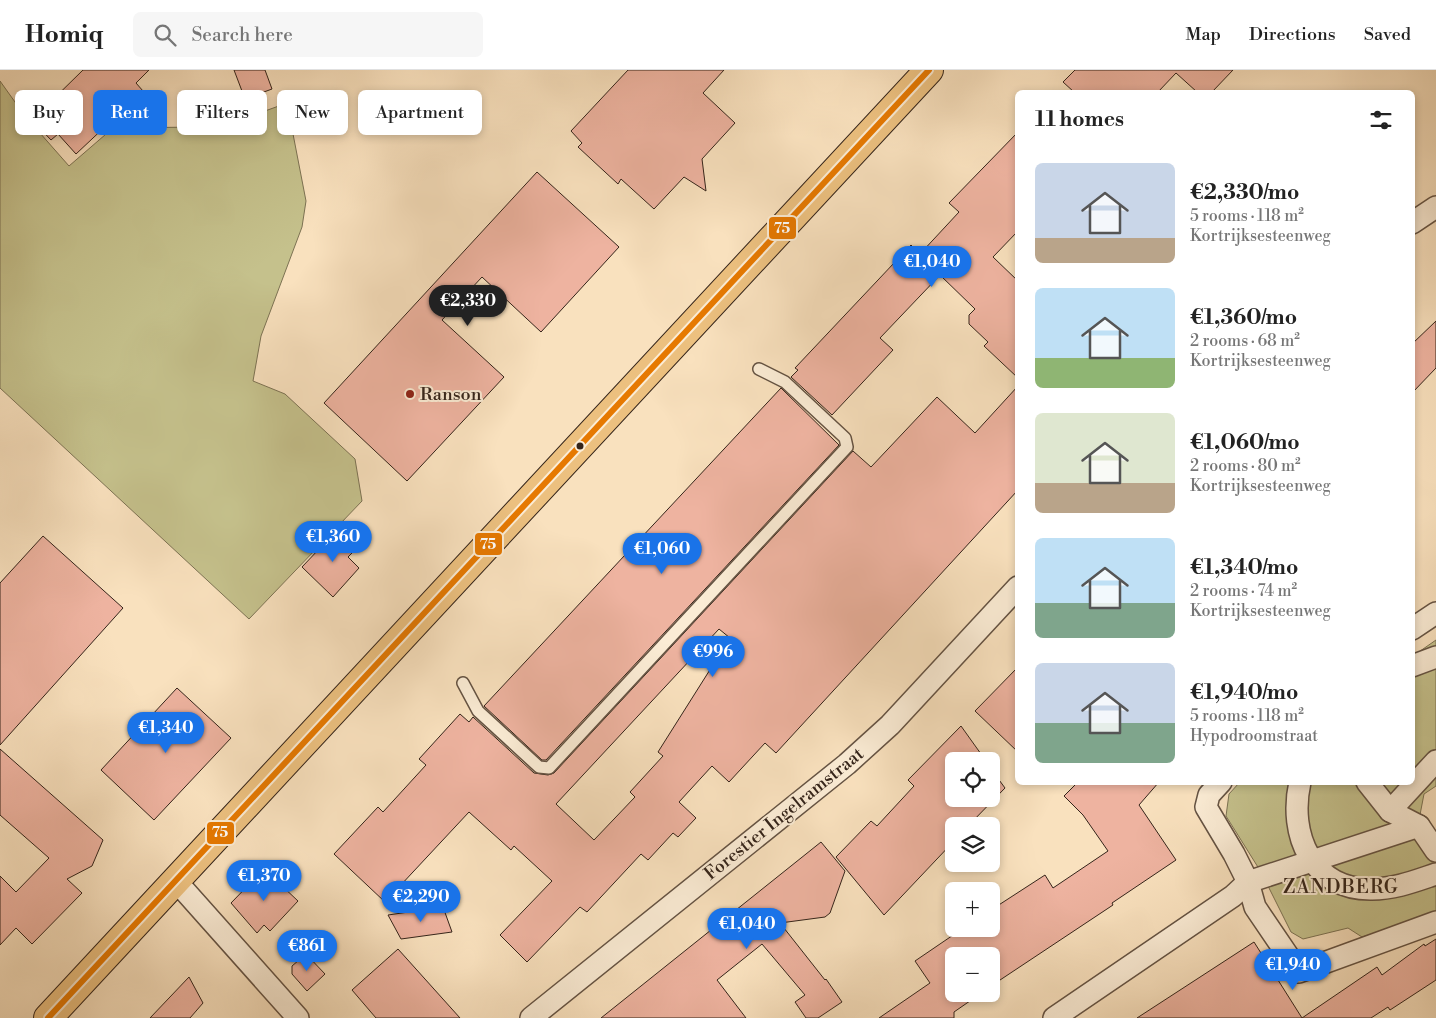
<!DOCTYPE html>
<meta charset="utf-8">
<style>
body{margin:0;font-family:"Libre Bodoni",serif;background:#f6f6f6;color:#222;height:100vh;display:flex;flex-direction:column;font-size:19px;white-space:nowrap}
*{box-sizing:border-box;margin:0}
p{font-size:16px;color:#767676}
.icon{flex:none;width:28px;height:28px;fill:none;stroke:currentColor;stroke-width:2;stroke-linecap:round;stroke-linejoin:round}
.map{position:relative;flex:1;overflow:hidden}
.sheet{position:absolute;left:1015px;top:20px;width:400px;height:695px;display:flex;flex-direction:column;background:#fff;border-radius:8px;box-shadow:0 2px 8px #0003}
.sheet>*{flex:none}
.guide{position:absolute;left:15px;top:20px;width:475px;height:45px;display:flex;gap:10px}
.controls{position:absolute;left:945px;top:682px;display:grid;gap:10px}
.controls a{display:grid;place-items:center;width:55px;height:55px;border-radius:8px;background:#fff;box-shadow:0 2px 8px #0003;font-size:25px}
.price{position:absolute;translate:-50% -42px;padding:0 11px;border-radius:18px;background:#1a73e8;color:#fff;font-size:16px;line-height:32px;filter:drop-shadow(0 1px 2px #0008)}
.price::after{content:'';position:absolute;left:50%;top:30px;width:15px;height:11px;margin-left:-8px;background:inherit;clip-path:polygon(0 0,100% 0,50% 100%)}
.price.active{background:#222;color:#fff}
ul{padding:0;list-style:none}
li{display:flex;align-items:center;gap:15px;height:125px;padding:0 20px}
li span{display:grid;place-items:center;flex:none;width:140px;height:100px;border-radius:8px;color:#555}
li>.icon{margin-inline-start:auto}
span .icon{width:60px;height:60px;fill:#fffc;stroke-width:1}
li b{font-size:21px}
h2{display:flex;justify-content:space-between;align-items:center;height:60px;padding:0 20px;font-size:21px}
.tag{padding:0 18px;border-radius:8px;background:#fff;box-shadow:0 2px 8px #0003;font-size:18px;line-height:45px}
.tag.active{background:#1a73e8;color:#fff}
header{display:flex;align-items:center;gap:30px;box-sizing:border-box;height:70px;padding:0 25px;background:#fff;border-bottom:1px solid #e0e0e0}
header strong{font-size:24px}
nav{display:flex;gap:28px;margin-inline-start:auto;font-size:18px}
.search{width:350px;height:45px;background:#f6f6f6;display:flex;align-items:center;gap:12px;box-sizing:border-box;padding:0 18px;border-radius:8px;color:#767676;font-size:19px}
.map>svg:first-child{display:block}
.green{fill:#c5c18c;stroke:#7c7253}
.building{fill:#eeb3a0;stroke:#34241a;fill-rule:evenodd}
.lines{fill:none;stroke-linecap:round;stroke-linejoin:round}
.lane-casing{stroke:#655343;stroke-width:14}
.street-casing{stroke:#655343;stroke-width:24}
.primary-casing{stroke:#34241a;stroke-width:30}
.lane{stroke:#fbecd5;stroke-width:11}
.street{stroke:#fbecd5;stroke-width:21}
.primary{stroke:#ecc07f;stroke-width:28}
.bus-1-casing{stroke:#fbecd5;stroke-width:10}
.bus-1{stroke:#e67901;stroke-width:6}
.poi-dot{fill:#8f2418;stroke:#fbecd5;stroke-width:2}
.bus-dot{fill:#34241a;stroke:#fbecd5;stroke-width:2}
.labels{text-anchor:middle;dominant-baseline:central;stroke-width:4;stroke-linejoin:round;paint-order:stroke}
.poi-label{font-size:18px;fill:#34241a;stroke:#fbecd5;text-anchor:start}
.street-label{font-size:18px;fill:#34241a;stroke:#fbecd5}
.neighbourhood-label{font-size:19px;letter-spacing:1px;fill:#34241a;stroke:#fbecd5}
.line-badge{stroke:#fbecd5;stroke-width:2}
.badge-label{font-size:14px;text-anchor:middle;font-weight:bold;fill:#fff}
</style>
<header>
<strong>Homiq</strong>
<div class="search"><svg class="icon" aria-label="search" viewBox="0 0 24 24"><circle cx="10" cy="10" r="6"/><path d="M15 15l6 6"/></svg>Search here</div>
<nav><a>Map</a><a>Directions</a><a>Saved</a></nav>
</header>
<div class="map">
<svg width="1436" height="948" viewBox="0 0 1436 948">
<rect width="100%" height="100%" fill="#f9e1be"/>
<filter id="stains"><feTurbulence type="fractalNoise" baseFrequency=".004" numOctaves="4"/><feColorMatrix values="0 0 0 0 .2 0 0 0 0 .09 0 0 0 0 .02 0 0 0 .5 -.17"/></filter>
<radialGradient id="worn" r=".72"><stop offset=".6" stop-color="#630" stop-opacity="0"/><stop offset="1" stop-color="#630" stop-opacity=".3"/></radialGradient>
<g class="green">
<path d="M0 11 25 46 69 96 113 58 200 57 232 53 287 33 306 131 302 157 261 266 253 311 285 324 355 389 362 431 249 549 0 318Z"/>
<path d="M1436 570V716L1424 724 1419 750 1436 773V845L1362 867 1348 858 1303 869 1291 862 1261 802 1226 746 1229 724 1239 713 1412 712 1413 586Z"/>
</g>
<g class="building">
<path d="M83 0H149L136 13 143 21 76 84 58 64 51 70 32 50Z"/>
<path d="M234 0H265L272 19 245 29Z"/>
<path d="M628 0H724L703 23 735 53 702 89 706 121 684 107 654 139 621 109 618 114 578 77 582 73 571 61Z"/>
<path d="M1075 0H1233L1212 22H1197L1176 3 1158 22H1074L1063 12Z"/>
<path d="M1018 62V161L993 187 1018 211V308L984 276 988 272 969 254V245L975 239 940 205 880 268 893 280 832 345 791 307 798 300 795 298 911 175 920 184 959 142 949 133Z"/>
<path d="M537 102 619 177 541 262 482 207 442 250 504 307 407 411 324 333Z"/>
<path d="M1436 251V298L1412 323V274Z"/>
<path d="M1018 316V420L776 683 765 673 729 712 712 696 679 732 696 748 678 767 673 763 648 790 641 784 587 842 580 837 527 892 500 865 552 811 514 776 511 780 469 742 385 832 334 784 378 737 383 742 426 695 419 689 460 644 469 652 473 647 534 703 548 705 554 703 853 381 871 397 937 327 975 363ZM719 559 730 568 658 682 663 686 630 722 635 727 594 770 556 734Z"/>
<path d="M781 318 839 375 546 690H542L484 636Z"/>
<path d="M338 459 357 478 348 487 359 498 333 527 302 497Z"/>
<path d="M43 466 123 538 0 675V513Z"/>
<path d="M1018 597V682L975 641Z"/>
<path d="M177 618 231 668 154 750 101 700Z"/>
<path d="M961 656 986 691H954V729H991V699L1005 718 968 756H954V771L884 845 836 787 871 751 877 756 914 716 908 710Z"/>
<path d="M0 679 103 770 92 796 67 809 82 823 32 874 16 858 0 875V806L16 822 49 788 0 745Z"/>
<path d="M1078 712H1159L1139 735 1176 790 1112 833 1113 835 991 916V886H954V924H980L954 942V948H879L930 913 915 891 962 859H991V840L1045 805 1053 818 1108 781 1083 745 1064 726Z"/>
<path d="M821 772 845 801 830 843 825 847 780 853 825 910 826 909 842 932 818 948H806L795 932 805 925 762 874 717 910 746 948H601Z"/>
<path d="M264 799 298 831 270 861 264 855 257 863 231 833Z"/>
<path d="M443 837 452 862 401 869 388 845Z"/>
<path d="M1436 869V910L1390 940 1388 937 1371 948H1137L1254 872 1302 948 1377 897 1382 905 1424 874 1425 876Z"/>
<path d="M398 879 460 948H376L352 920Z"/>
<path d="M306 884 325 904 307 921 292 904V896Z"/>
<path d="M189 907 203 933 190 948H150Z"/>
</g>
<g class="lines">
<defs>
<path id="lane" d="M463 613 478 641 539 697 549 698 847 377 845 368 785 312 759 299"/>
<g id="street">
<path d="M1412 153 1436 137"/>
<path d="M1412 559 1436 543"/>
<path d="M1412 596 1436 587"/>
<path d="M1300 712C1288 765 1312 820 1372 819 1395 819 1415 811 1436 804"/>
<path d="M1367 712 1390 741 1419 756 1436 781"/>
<path d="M1390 741 1436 691"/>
<path d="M1419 756 1248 812 1255 837 1299 902 1436 852"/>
<path d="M176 811 298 948"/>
<path d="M531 948 847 694 890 655 1018 517"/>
<path d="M1054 948 1233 826 1248 812 1234 784 1206 737 1209 725 1221 712"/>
</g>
<path id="primary" d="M48 948C342 632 635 315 929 0"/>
</defs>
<use href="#lane" class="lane-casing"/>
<use href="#street" class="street-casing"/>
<use href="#primary" class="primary-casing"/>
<use href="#lane" class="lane"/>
<use href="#street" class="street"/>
<use href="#primary" class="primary"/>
<defs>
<path id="bus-1" d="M48 948 929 0"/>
</defs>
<use href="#bus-1" class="bus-1-casing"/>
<use href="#bus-1" class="bus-1"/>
</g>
<circle class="poi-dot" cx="410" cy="324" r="5"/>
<circle class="bus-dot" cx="580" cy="376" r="4.5"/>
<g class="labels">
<g class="poi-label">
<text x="420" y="324">Ranson</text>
</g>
<g class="street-label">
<text transform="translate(784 744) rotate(-39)">Forestier Ingelramstraat</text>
</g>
<g class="neighbourhood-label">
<text x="1341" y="817">ZANDBERG</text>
</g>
</g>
<g class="line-badge">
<rect x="768" y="146" width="29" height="24" rx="5" fill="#e67901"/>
<rect x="474" y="462" width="29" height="24" rx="5" fill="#e67901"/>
<rect x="206" y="751" width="29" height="24" rx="5" fill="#e67901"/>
</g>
<g class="badge-label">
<text x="782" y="163">75</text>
<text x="488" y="479">75</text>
<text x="220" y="767">75</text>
</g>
<rect width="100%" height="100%" filter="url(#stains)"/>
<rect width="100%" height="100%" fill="url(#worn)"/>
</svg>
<div class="controls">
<a><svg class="icon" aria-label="locate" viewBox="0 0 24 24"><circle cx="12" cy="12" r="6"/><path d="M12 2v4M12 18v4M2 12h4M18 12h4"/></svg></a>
<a><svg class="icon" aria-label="layers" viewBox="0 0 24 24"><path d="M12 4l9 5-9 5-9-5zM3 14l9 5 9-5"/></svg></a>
<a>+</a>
<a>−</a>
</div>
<b class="price" style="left:932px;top:218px">€1,040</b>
<b class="price active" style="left:468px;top:257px">€2,330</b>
<b class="price" style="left:333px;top:493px">€1,360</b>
<b class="price" style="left:662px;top:505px">€1,060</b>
<b class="price" style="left:713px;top:608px">€996</b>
<b class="price" style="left:166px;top:684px">€1,340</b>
<b class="price" style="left:264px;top:832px">€1,370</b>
<b class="price" style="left:421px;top:853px">€2,290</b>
<b class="price" style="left:747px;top:880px">€1,040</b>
<b class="price" style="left:307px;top:902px">€861</b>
<b class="price" style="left:1293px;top:921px">€1,940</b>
<div class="guide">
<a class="tag">Buy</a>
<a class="tag active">Rent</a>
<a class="tag">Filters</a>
<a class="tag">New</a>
<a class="tag">Apartment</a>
</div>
<section class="sheet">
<h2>11 homes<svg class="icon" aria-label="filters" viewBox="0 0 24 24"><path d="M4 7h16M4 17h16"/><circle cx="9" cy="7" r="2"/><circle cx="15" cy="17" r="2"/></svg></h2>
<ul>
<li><span style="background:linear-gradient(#c9d6e8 75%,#b9a48a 0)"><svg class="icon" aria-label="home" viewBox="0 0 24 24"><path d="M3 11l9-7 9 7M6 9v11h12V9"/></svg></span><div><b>€2,330/mo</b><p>5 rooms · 118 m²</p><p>Kortrijksesteenweg</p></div></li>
<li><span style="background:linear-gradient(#bfe0f5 70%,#8fb573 0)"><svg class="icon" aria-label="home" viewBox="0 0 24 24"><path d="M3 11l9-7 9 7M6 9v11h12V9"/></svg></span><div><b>€1,360/mo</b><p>2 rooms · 68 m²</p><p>Kortrijksesteenweg</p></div></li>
<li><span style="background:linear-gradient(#dfe7d0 70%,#b9a48a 0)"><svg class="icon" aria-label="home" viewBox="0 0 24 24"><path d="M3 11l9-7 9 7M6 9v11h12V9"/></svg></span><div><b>€1,060/mo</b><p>2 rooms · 80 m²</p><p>Kortrijksesteenweg</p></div></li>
<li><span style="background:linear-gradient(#bfe0f5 65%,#7fa58c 0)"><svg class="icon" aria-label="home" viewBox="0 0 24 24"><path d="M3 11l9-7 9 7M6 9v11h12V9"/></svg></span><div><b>€1,340/mo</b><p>2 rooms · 74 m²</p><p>Kortrijksesteenweg</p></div></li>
<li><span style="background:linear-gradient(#c9d6e8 60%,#7fa58c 0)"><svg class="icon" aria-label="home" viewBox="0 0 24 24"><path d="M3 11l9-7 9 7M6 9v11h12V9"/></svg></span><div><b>€1,940/mo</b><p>5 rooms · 118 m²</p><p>Hypodroomstraat</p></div></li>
</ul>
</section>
</div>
